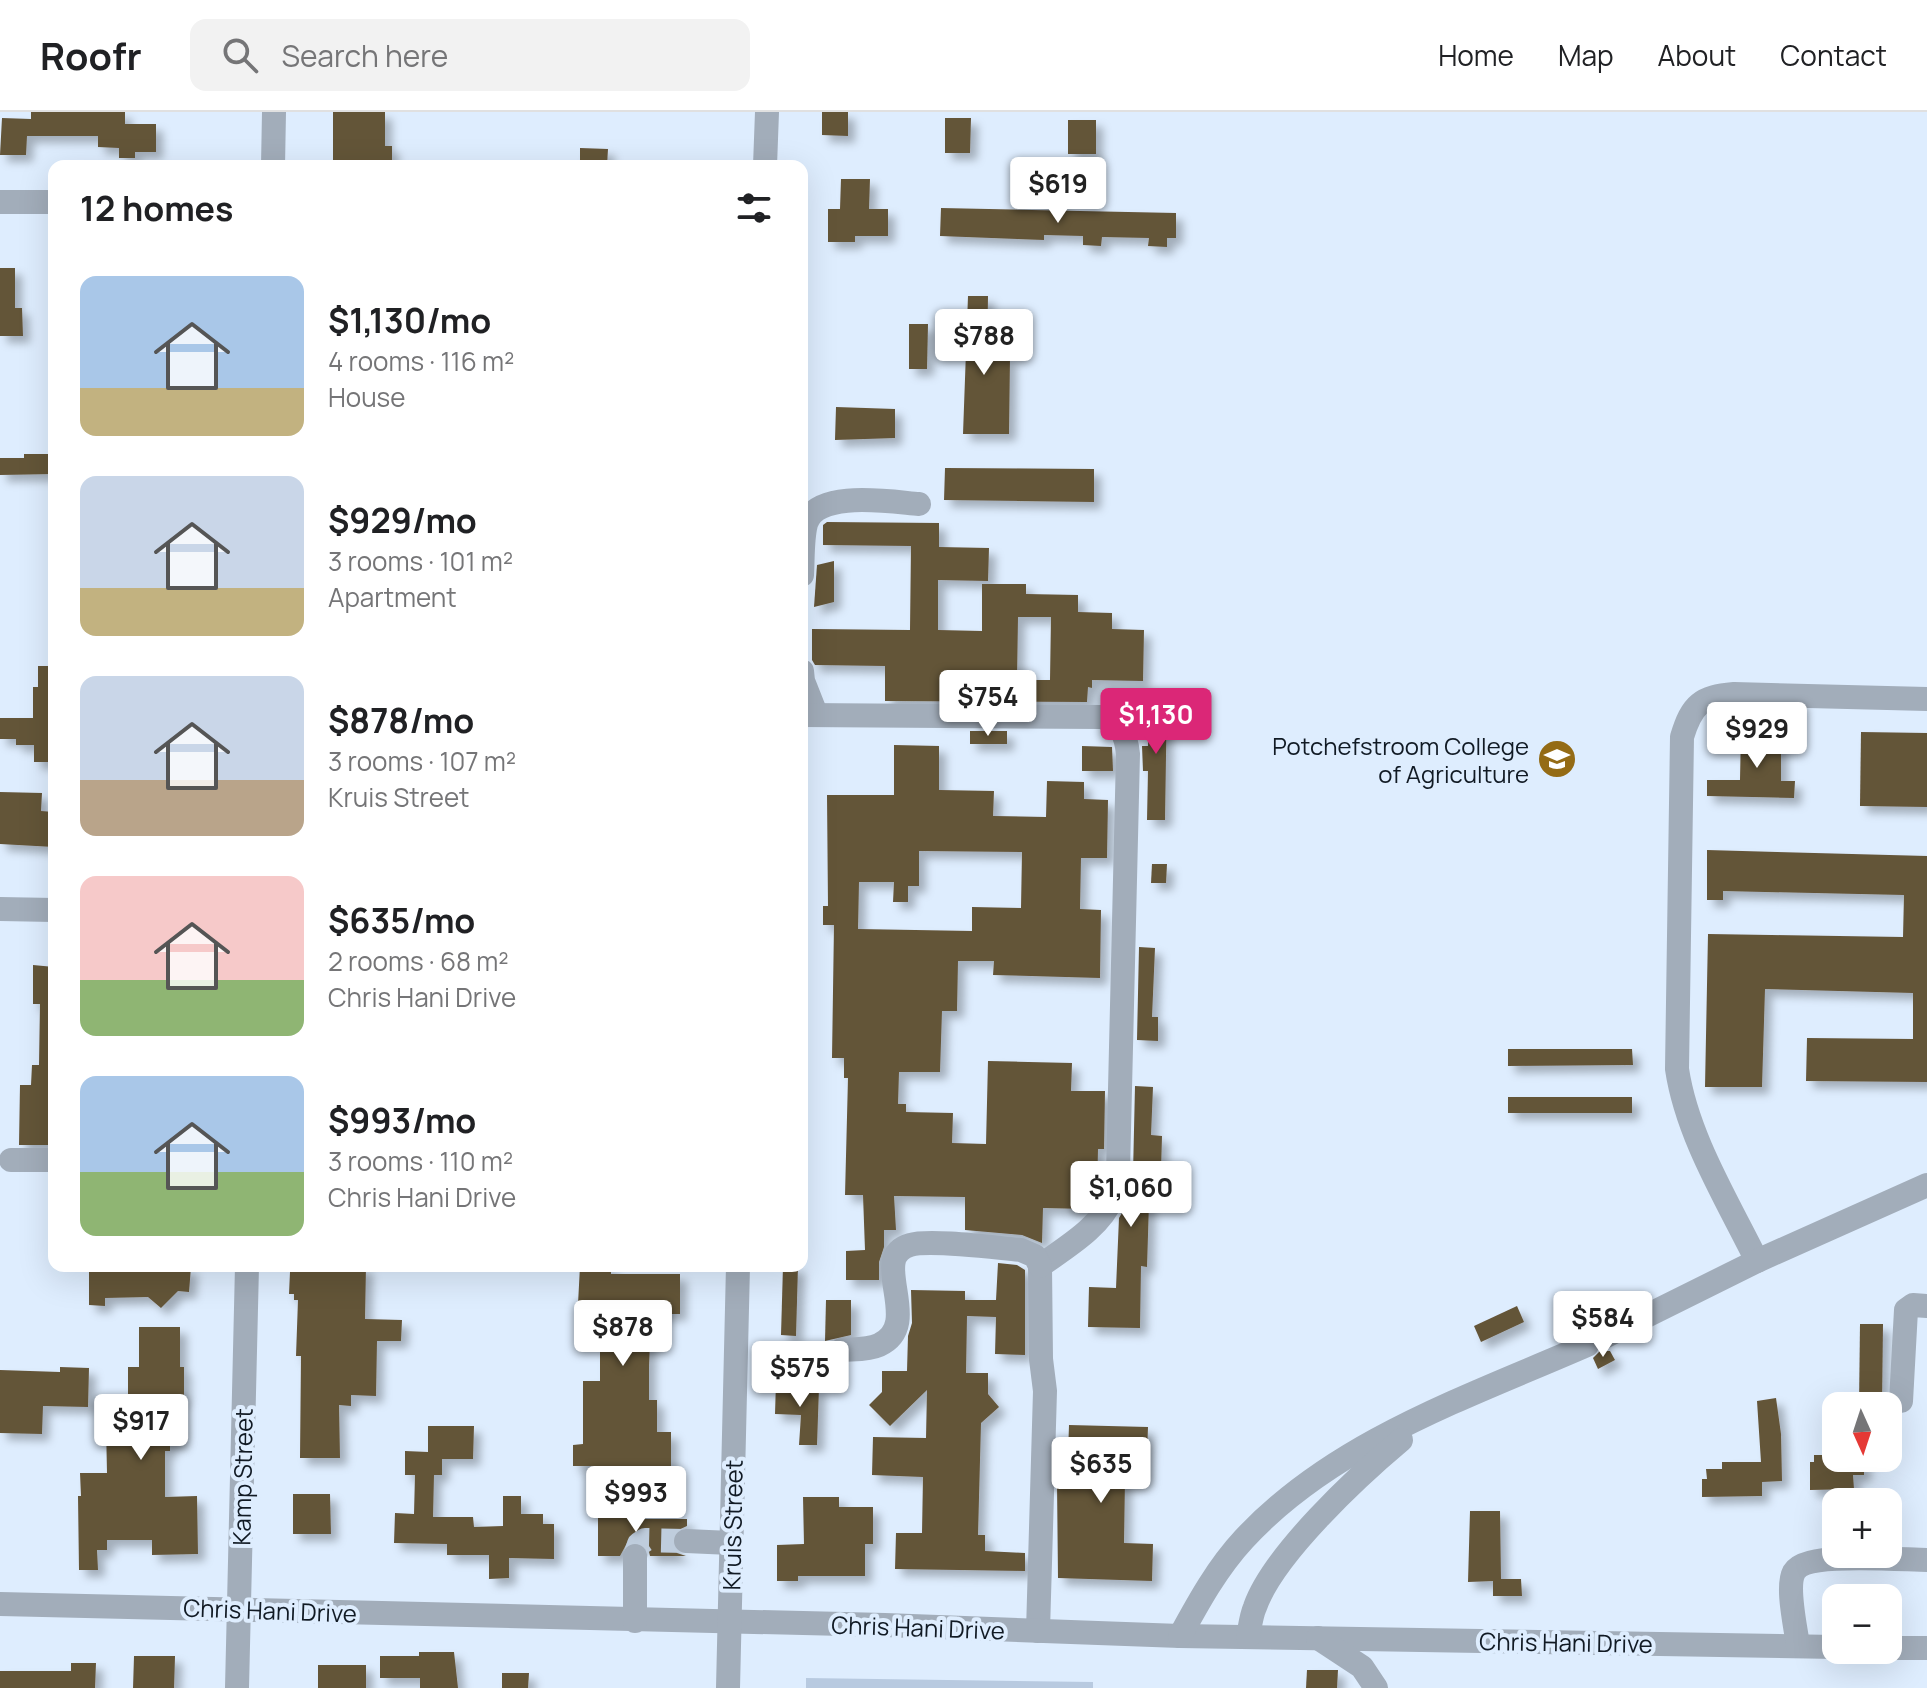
<!DOCTYPE html>
<meta charset="utf-8">
<style>
body{margin:0;font-family:Manrope,sans-serif;background:#f2f2f2;color:#202124;height:100vh;display:flex;flex-direction:column;font-size:30px;white-space:nowrap}
*{box-sizing:border-box;margin:0}
p{font-size:26px;color:#757577}
.icon{flex:none;width:44px;height:44px;fill:none;stroke:currentColor;stroke-width:2;stroke-linecap:round;stroke-linejoin:round}
.map{position:relative;flex:1;overflow:hidden}
.drawer{position:absolute;left:48px;top:48px;width:760px;height:1112px;display:flex;flex-direction:column;background:#fff;border-radius:16px;box-shadow:0 8px 32px #0002}
.drawer>*{flex:none}
.needle{width:52px;rotate:177deg}
.tools{position:absolute;left:1822px;top:1280px;display:grid;gap:16px}
.tools a{display:grid;place-items:center;width:80px;height:80px;border-radius:16px;background:#fff;box-shadow:0 8px 32px #0002;font-size:40px}
.price{position:absolute;translate:-50% -68px;padding:0 18px;border-radius:8px;background:#fff;color:#222;font-size:26px;line-height:52px;filter:drop-shadow(0 2px 4px #0008)}
.price::after{content:'';position:absolute;left:50%;top:48px;width:24px;height:18px;margin-left:-12px;background:inherit;clip-path:polygon(0 0,100% 0,50% 100%)}
.price.current{background:#db2777;color:#fff}
ul{padding:0;list-style:none}
li{display:flex;align-items:center;gap:24px;height:200px;padding:0 32px}
li span{display:grid;place-items:center;flex:none;width:224px;height:160px;border-radius:16px;color:#555}
li>.icon{margin-inline-start:auto}
span .icon{width:96px;height:96px;fill:#fffc;stroke-width:1}
li b{font-size:34px}
h2{display:flex;justify-content:space-between;align-items:center;height:96px;padding:0 32px;font-size:34px}
header{display:flex;align-items:center;gap:48px;box-sizing:border-box;height:112px;padding:0 40px;background:#fff;border-bottom:2px solid #e0e0e0}
header strong{font-size:38px}
nav{display:flex;gap:44px;margin-inline-start:auto;font-size:28px}
.search{width:560px;height:72px;background:#f2f2f2;display:flex;align-items:center;gap:20px;box-sizing:border-box;padding:0 28px;border-radius:16px;color:#757577;font-size:30px}
.map>svg:first-child{display:block}
.green{fill:#b8cae0}
.building{fill:#645438;fill-rule:evenodd;filter:url(#shadow)}
.lines{fill:none;stroke-linecap:round;stroke-linejoin:round}
.minor-tunnel{stroke:#bfcddd;stroke-width:24;stroke-dasharray:24 12;stroke-linecap:butt}
.minor{stroke:#a2adba;stroke-width:24}
.labels{text-anchor:middle;dominant-baseline:central;stroke-width:8;stroke-linejoin:round;paint-order:stroke}
.poi-label{font-size:24px;fill:#111a24;stroke:#deedfe;text-anchor:end}
.street-label{font-size:24px;fill:#111a24;stroke:#deedfe}
</style>
<header>
<strong>Roofr</strong>
<div class="search"><svg class="icon" aria-label="search" viewBox="0 0 24 24"><circle cx="10" cy="10" r="6"/><path d="M15 15l6 6"/></svg>Search here</div>
<nav><a>Home</a><a>Map</a><a>About</a><a>Contact</a></nav>
</header>
<div class="map">
<svg width="1927" height="1576" viewBox="0 0 1927 1576">
<defs>
<filter id="shadow"><feDropShadow dx="7" dy="7" stdDeviation="4" flood-color="#0004"/></filter>
</defs>
<rect width="100%" height="100%" fill="#deedfe"/>
<path class="green" d="M806 1566 1093 1570V1576H806Z"/>
<g class="building">
<path d="M31 0H125V12H156V40H135V46H119V36L98 35V24H27L26 43H0L2 6 31 7Z"/>
<path d="M333 0H385V34H392V54H333Z"/>
<path d="M822 0H848V24L822 23Z"/>
<path d="M945 6H971L970 41H945Z"/>
<rect x="1068" y="8" width="28" height="34"/>
<path d="M580 36 608 37 607 54H580Z"/>
<path d="M841 67H870L869 97H888V124H855V130H828V97H840Z"/>
<path d="M941 96 1176 101V126H1167V135L1148 134 1149 126 1102 125 1101 134 1083 133V124L1044 123V128L940 124Z"/>
<path d="M0 156H15V196H22L23 224H0Z"/>
<path d="M968 184H988L987 244 1010 245 1009 322H963Z"/>
<path d="M909 212H928L927 257H909Z"/>
<path d="M836 295 895 297V326L835 328Z"/>
<path d="M24 342H54V362L0 363V346H24Z"/>
<path d="M945 356 1094 357V390L944 388Z"/>
<path d="M827 410 939 411V435L989 436 988 469 938 468V518L982 519V472H1026V482L1078 483V500L1112 501V517L1144 518 1143 569 1092 568V576L1088 575 1087 590 885 589V554L815 553 812 548V517L910 518 911 434 823 433V413ZM1018 505H1051L1050 568H1017Z"/>
<path d="M834 449V490L814 495 817 453Z"/>
<path d="M38 554H54V650H34V633H16V627H0V606H33V575H38Z"/>
<path d="M1149 581H1167L1165 708H1147L1148 659H1143L1142 634H1148Z"/>
<rect x="970" y="619" width="37" height="13"/>
<path d="M1741 619H1781V669H1795L1794 686 1707 684V668H1740Z"/>
<path d="M1861 620 1927 621V695L1860 694Z"/>
<path d="M894 633 939 634V678L994 679 993 704 1046 705 1047 669 1084 670V687L1108 688 1107 746H1081L1080 797 1101 798 1100 866 993 863 994 849H958L957 899H942L940 960H899L898 992H906V1000L953 1001 952 1031 986 1032 988 949 1072 951 1071 979H1105L1104 1037H1098L1097 1082 1094 1088 1088 1097 1043 1096 1042 1131 1022 1123 965 1118V1085L894 1084 896 1118H884V1135L879 1150V1168H846V1139L865 1138 863 1083H845L848 966H844V946H832L834 813H823V794H828L827 683H894ZM919 739 1022 740 1021 796 972 795V819L858 817 859 770H894L893 790H908V774H919Z"/>
<path d="M1082 634 1112 635 1113 659H1082Z"/>
<path d="M0 680 42 681 41 699 54 700V735L0 732Z"/>
<path d="M1707 738 1927 744V970L1806 969 1807 926 1913 927V881L1765 877 1762 975H1705L1708 822 1903 825 1904 783 1723 779V788H1707Z"/>
<path d="M1152 752H1167L1166 771H1151Z"/>
<path d="M1139 835 1155 836 1152 905H1158V929L1137 928Z"/>
<path d="M33 853 54 855V993H50L49 1033H19L20 973H31L32 953H39L40 892H33Z"/>
<path d="M1508 937H1632L1633 953 1508 954Z"/>
<path d="M1135 974 1153 975 1151 1023 1162 1024 1161 1058H1150L1147 1155 1141 1154 1140 1216 1088 1215 1089 1175 1116 1176 1119 1106 1122 1101H1126L1133 1062Z"/>
<rect x="1508" y="985" width="124" height="16"/>
<path d="M998 1151 1017 1153 1025 1158V1243L995 1242 996 1205 967 1204 966 1261H988V1282L999 1295 981 1311 978 1423H985V1439L1025 1441V1459L895 1457 896 1421H922L923 1365 872 1363 873 1325 926 1326 927 1278 890 1314 869 1293 882 1280V1259H907L908 1224 912 1211 911 1178 965 1179V1188H996Z"/>
<path d="M318 1154H366L365 1207 402 1208 401 1229H377L376 1284 351 1283V1294L339 1293 340 1346H300L301 1244H296L298 1188H294V1182H289L290 1160H294V1157H318Z"/>
<path d="M580 1154H611V1162H680V1202H651L649 1255V1288H657V1320H671V1354H573V1333L583 1332V1269H600V1211H577Z"/>
<path d="M783 1154H798L796 1224 781 1223Z"/>
<path d="M139 1155H191L189 1180 178 1179 161 1196 148 1185 105 1186V1194L89 1193V1158H139Z"/>
<path d="M826 1188H851V1223L825 1229Z"/>
<path d="M1517 1194 1524 1210 1481 1230 1474 1214Z"/>
<path d="M1590 1196 1597 1212 1591 1219 1580 1220 1573 1204Z"/>
<path d="M1860 1212H1883L1882 1294H1859Z"/>
<path d="M139 1215H180V1255H184V1287H180L181 1331H170V1339H165V1385L197 1384 198 1442 152 1443V1428H107V1438H97L98 1458H79L78 1384H81L80 1361H107L106 1313H116V1304H128V1255H139Z"/>
<path d="M1610 1239 1615 1248 1598 1257 1593 1246 1600 1239Z"/>
<path d="M60 1255 89 1256 88 1295 43 1294 42 1322 0 1321V1258L60 1260Z"/>
<path d="M776 1270H792V1274L819 1275 817 1333H799L801 1303 775 1302Z"/>
<path d="M1776 1286 1781 1322 1782 1369 1762 1370V1384L1702 1385V1367H1707L1706 1357H1722V1350H1761L1757 1289Z"/>
<path d="M1069 1313 1148 1315 1146 1368 1125 1367 1124 1431 1153 1432 1152 1469 1058 1466 1057 1371 1067 1372Z"/>
<path d="M428 1314H474L473 1347H442V1363H434L433 1405H473L474 1415 503 1414V1384H521V1402H543V1412H554V1447L509 1446V1466L489 1467V1443H447V1432L394 1431 395 1401 414 1402 415 1363H405V1339L428 1340Z"/>
<path d="M1814 1343H1836V1346L1864 1348V1363H1853L1854 1377 1810 1378V1350H1814Z"/>
<path d="M293 1382H330L331 1422H293Z"/>
<path d="M803 1385H839V1395H873V1432H865V1464H798V1469H777V1433L804 1432Z"/>
<path d="M598 1399H629V1407H687V1414L674 1420 671 1429 677 1441 686 1444H650L648 1436 636 1429 627 1431 620 1444H598Z"/>
<path d="M1470 1399H1500L1501 1467H1521L1522 1484H1493V1469L1468 1470Z"/>
<path d="M419 1540H454L458 1576H420V1566H380V1544H419Z"/>
<path d="M134 1544H175L174 1576H133Z"/>
<path d="M71 1551H96L95 1576H0V1559H71Z"/>
<rect x="318" y="1553" width="48" height="23"/>
<path d="M1307 1558H1338L1337 1576H1306Z"/>
<path d="M502 1561H529L528 1576H502Z"/>
</g>
<g class="lines">
<path class="minor-tunnel" d="M635 1444 639 1432 645 1428 686 1429"/>
<g class="minor">
<path d="M273 54 274 0"/>
<path d="M765 54 767 0"/>
<path d="M0 90H54"/>
<path d="M802 463C803 447 802 427 806 412 816 377 892 390 919 392"/>
<path d="M802 559 803 569 816 602"/>
<path d="M802 603 1102 605C1121 612 1126 622 1128 642L1118 1061C1116 1068 1116 1078 1113 1085 1100 1116 1066 1135 1040 1154L1041 1247 1045 1279 1038 1519"/>
<path d="M0 797 54 798"/>
<path d="M11 1048H54"/>
<path d="M1757 1149C1727 1088 1687 1024 1677 957L1682 625C1692 592 1701 585 1734 582L1927 587"/>
<path d="M1604 1225 1757 1149 1927 1073"/>
<path d="M842 1238C854 1237 868 1238 879 1233 925 1212 867 1145 910 1133 930 1127 997 1136 1021 1138L1035 1144 1040 1154"/>
<path d="M1901 1289 1906 1198 1913 1193 1927 1194"/>
<path d="M686 1429 731 1431"/>
<path d="M0 1492 885 1513 1180 1524 1836 1535"/>
<path d="M635 1509V1444"/>
<path d="M1180 1524C1198 1491 1217 1456 1244 1427 1334 1330 1468 1285 1587 1233"/>
<path d="M1248 1525C1250 1515 1251 1504 1255 1495 1273 1443 1358 1364 1401 1328"/>
<path d="M1318 1526 1362 1555 1376 1576"/>
<path d="M1798 1534C1796 1516 1786 1475 1794 1460 1805 1439 1903 1448 1927 1448"/>
<path d="M1888 1536H1927"/>
<path d="M237 1576 247 1154"/>
<path d="M728 1576 738 1154"/>
</g>
</g>
<defs>
<symbol id="university-disc" viewBox="-11 -11 22 22"><circle r="9.5" fill="#946b15" stroke="#deedfe"/><path d="M0-5L7-2L0 1L-7-2ZM-4 1L0 2.5L4 1V4Q0 6-4 4Z" fill="#fff"/></symbol>
</defs>
<g fill-rule="evenodd">
<use href="#university-disc" x="1535" y="625" width="44" height="44"/>
</g>
<g class="labels">
<g class="poi-label">
<text x="1529" y="633">Potchefstroom College<tspan x="1529" dy="28">of Agriculture</tspan></text>
</g>
<g class="street-label">
<text transform="translate(242 1365) rotate(-89)">Kamp Street</text>
<text transform="translate(732 1413) rotate(-89)">Kruis Street</text>
<text transform="translate(270 1498) rotate(2)">Chris Hani Drive</text>
<text transform="translate(918 1515) rotate(2)">Chris Hani Drive</text>
<text transform="translate(1566 1530) rotate(1)">Chris Hani Drive</text>
</g>
</g>
</svg>
<div class="tools">
<a><svg class="needle" viewBox="-14 -14 28 28"><path d="M0-13l5 13h-10z" fill="#e53935"/><path d="M0 13l5-13h-10z" fill="#757577"/></svg></a>
<a>+</a>
<a>−</a>
</div>
<b class="price" style="left:1058px;top:113px">$619</b>
<b class="price" style="left:984px;top:265px">$788</b>
<b class="price" style="left:988px;top:626px">$754</b>
<b class="price current" style="left:1156px;top:644px">$1,130</b>
<b class="price" style="left:1757px;top:658px">$929</b>
<b class="price" style="left:1131px;top:1117px">$1,060</b>
<b class="price" style="left:1603px;top:1247px">$584</b>
<b class="price" style="left:623px;top:1256px">$878</b>
<b class="price" style="left:800px;top:1297px">$575</b>
<b class="price" style="left:141px;top:1350px">$917</b>
<b class="price" style="left:1101px;top:1393px">$635</b>
<b class="price" style="left:636px;top:1422px">$993</b>
<section class="drawer">
<h2>12 homes<svg class="icon" aria-label="filters" viewBox="0 0 24 24"><path d="M4 7h16M4 17h16"/><circle cx="9" cy="7" r="2"/><circle cx="15" cy="17" r="2"/></svg></h2>
<ul>
<li><span style="background:linear-gradient(#a9c7e8 70%,#c2b280 0)"><svg class="icon" aria-label="home" viewBox="0 0 24 24"><path d="M3 11l9-7 9 7M6 9v11h12V9"/></svg></span><div><b>$1,130/mo</b><p>4 rooms · 116 m²</p><p>House</p></div></li>
<li><span style="background:linear-gradient(#c9d6e8 70%,#c2b280 0)"><svg class="icon" aria-label="home" viewBox="0 0 24 24"><path d="M3 11l9-7 9 7M6 9v11h12V9"/></svg></span><div><b>$929/mo</b><p>3 rooms · 101 m²</p><p>Apartment</p></div></li>
<li><span style="background:linear-gradient(#c9d6e8 65%,#b9a48a 0)"><svg class="icon" aria-label="home" viewBox="0 0 24 24"><path d="M3 11l9-7 9 7M6 9v11h12V9"/></svg></span><div><b>$878/mo</b><p>3 rooms · 107 m²</p><p>Kruis Street</p></div></li>
<li><span style="background:linear-gradient(#f6c9c9 65%,#8fb573 0)"><svg class="icon" aria-label="home" viewBox="0 0 24 24"><path d="M3 11l9-7 9 7M6 9v11h12V9"/></svg></span><div><b>$635/mo</b><p>2 rooms · 68 m²</p><p>Chris Hani Drive</p></div></li>
<li><span style="background:linear-gradient(#a9c7e8 60%,#8fb573 0)"><svg class="icon" aria-label="home" viewBox="0 0 24 24"><path d="M3 11l9-7 9 7M6 9v11h12V9"/></svg></span><div><b>$993/mo</b><p>3 rooms · 110 m²</p><p>Chris Hani Drive</p></div></li>
</ul>
</section>
</div>
